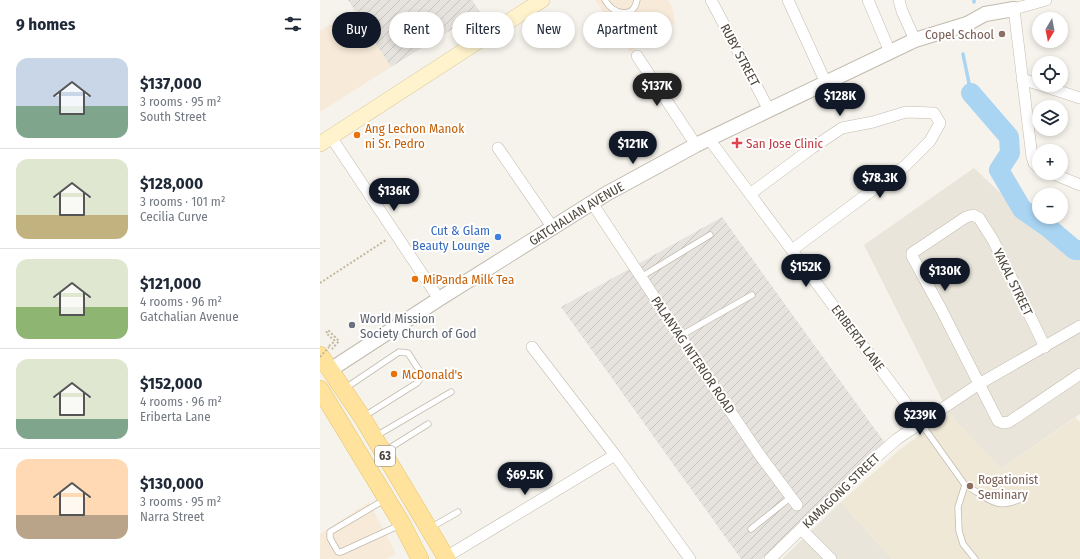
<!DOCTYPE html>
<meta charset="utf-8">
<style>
body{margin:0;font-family:"Fira Sans Condensed",sans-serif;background:#f6f6f7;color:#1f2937;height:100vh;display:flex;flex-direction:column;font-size:15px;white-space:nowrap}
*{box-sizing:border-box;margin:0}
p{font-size:13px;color:#747a83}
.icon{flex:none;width:22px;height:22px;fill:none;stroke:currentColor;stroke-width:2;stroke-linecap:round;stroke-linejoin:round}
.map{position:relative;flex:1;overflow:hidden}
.sheet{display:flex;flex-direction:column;background:#fff;width:320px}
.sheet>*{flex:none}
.banner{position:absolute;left:12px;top:12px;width:380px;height:36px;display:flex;gap:8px}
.needle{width:26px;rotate:190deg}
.controls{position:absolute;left:712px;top:12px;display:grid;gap:8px}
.controls a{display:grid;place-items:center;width:36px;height:36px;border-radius:50%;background:#fff;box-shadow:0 2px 6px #0003;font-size:20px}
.price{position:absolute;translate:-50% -34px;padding:0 9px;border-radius:14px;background:#111827;color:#fff;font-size:13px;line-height:26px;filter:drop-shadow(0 1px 2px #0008)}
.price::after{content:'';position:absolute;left:50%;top:24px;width:12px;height:9px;margin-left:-6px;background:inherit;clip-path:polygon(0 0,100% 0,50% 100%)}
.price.current{background:#222;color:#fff}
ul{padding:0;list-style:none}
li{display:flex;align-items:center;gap:12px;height:100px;padding:0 16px}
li+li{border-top:1px solid #e0e1e3}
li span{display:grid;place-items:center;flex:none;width:112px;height:80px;border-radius:12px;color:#555}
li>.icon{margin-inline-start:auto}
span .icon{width:48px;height:48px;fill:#fffc;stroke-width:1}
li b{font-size:17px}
h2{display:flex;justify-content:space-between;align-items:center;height:48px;padding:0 16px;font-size:17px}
.pill{padding:0 14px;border-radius:18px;background:#fff;box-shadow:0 2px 6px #0003;font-size:14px;line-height:36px}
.pill.current{background:#111827;color:#fff}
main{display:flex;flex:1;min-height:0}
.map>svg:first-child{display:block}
.residential{fill:#eae5da}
.commercial{fill:#f7ead8}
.industrial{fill:url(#industrial-furrows)}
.education{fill:#efe8d6}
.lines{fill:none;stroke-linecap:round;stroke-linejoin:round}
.stream{stroke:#a9d4f2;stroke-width:3.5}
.river{stroke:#a9d4f2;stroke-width:20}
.service-casing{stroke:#c2bbae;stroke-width:7}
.minor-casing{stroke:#c2bbae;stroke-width:12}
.tertiary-casing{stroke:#c2bbae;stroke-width:16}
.secondary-casing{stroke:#d6c79b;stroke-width:16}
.primary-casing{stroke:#e6c16a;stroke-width:18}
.path{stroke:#c4b79f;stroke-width:2;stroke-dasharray:2 2;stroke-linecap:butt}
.service{stroke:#fff;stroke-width:5.5}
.minor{stroke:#fff;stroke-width:11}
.tertiary{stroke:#fff;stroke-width:14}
.secondary{stroke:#fff3cd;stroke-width:15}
.primary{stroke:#ffe39c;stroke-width:17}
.path-bridge{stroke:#c4b79f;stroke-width:2;stroke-dasharray:2 2;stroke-linecap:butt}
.education-dot{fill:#8d6e63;stroke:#fff;stroke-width:1.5}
.food-dot{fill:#e8710a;stroke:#fff;stroke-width:1.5}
.health-dot{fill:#e0444e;stroke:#fff;stroke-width:1.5}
.shop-dot{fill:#3f7fe0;stroke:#fff;stroke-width:1.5}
.worship-dot{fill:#6b7280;stroke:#fff;stroke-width:1.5}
.labels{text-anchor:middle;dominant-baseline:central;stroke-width:4;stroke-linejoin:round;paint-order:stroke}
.shield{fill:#fff;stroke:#817c74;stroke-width:1}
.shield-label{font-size:12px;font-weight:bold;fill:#4b4439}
.education-label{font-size:13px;fill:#785e54;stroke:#fff;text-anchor:end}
.street-label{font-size:13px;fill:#4b4439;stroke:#fff}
.food-label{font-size:13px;fill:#c56008;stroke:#fff;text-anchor:start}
.health-label{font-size:13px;fill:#be3a42;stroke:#fff;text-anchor:start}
.shop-label{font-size:13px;fill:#366cbe;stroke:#fff;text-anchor:end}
.worship-label{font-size:13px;fill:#5b616d;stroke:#fff;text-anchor:start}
</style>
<main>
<section class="sheet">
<h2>9 homes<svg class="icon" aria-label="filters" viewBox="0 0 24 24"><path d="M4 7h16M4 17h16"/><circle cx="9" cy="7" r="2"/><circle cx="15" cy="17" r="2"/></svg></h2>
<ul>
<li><span style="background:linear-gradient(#c9d6e8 60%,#7fa58c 0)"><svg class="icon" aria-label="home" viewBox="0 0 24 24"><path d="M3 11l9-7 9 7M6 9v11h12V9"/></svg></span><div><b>$137,000</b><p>3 rooms · 95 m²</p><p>South Street</p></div></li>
<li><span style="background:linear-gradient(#dfe7d0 70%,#c2b280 0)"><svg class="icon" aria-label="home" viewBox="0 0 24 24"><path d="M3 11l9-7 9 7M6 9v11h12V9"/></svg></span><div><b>$128,000</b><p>3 rooms · 101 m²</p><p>Cecilia Curve</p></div></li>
<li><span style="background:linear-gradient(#dfe7d0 60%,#8fb573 0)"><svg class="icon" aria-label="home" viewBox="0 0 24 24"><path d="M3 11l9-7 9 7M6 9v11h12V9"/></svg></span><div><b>$121,000</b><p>4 rooms · 96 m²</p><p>Gatchalian Avenue</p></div></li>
<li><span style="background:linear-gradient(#dfe7d0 75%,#7fa58c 0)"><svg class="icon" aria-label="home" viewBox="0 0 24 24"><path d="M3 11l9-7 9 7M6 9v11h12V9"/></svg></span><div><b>$152,000</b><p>4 rooms · 96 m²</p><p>Eriberta Lane</p></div></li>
<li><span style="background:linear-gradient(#ffd9b3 70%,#b9a48a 0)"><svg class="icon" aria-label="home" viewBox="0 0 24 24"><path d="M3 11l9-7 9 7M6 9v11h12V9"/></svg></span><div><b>$130,000</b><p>3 rooms · 95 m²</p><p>Narra Street</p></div></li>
</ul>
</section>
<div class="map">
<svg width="760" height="559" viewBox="0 0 760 559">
<defs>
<pattern id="industrial-furrows" width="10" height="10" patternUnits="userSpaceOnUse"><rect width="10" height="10" fill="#e6e2dd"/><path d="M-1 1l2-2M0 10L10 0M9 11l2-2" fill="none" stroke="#c7c3be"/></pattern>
</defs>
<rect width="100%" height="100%" fill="#f6f3ec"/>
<g class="residential">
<path d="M654 168 751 260 760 259V414L681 469 629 414 544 245Z"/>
<path d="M521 502 572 559H462Z"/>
</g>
<g class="commercial">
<path d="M275 0H348L352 7 355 23 310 52Z"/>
<path d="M34 10 71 67 0 112V31Z"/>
<path d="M49 502 76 554 66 559H0V534Z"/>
</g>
<g class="industrial">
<path d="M28 0H152L160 12 71 67Z"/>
<path d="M402 217 565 443 441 559H421L241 307Z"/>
</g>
<path class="education" d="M629 414 681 469 755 418 760 422V559H572L521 502 579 450Z"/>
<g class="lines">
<g class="stream">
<path d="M654 2V0"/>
<path d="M643 54 651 93"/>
</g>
<path class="river" d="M651 93 689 137 690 153 679 170 702 209 729 228 755 250H760"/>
<defs>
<g id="service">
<path d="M285 0C293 15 314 19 317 0"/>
<path d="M321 277 390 235"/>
<path d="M360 336 432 295"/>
<path d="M24 389 79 352 88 353 101 373 100 379 97 383 43 417"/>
<path d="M600 422 645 485C668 497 675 513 704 497"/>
<path d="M56 436 131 392"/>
<path d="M65 451 108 424"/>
<path d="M645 485 638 507 639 531 643 544 655 559"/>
<path d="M64 500 10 532V538L18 552H21L80 525"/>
<path d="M110 528 138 512"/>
<path d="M431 529 471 497"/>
</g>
<g id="minor">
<path d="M391 0 449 110"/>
<path d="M468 0 506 83"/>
<path d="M548 0 570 52"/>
<path d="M579 0 582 11 595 40"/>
<path d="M317 56 376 145"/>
<path d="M702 79 760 98"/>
<path d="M11 137 119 299"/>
<path d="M389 139 600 422"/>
<path d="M178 148 233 228"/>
<path d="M719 168 714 163 712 157 694 9 726 0"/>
<path d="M731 173 760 185"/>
<path d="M430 194 492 148 522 128 553 122 586 112 614 113 620 123 610 141 585 166 472 250"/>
<path d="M272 203 396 390 439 454 477 505"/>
<path d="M212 347 295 455 370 559"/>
<path d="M725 347 673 240 659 218 653 215 646 217 592 253V256L621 309 678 421 683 423 689 422 760 374"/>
<path d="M481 529 511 559"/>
<path d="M126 557 295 455"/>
<path d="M450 559 547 465 577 439 659 384 760 326"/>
</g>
<g id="tertiary">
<path id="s1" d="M10 370 119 299 286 194 376 145 595 40 647 24 665 14 694 9"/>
</g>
<path id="secondary" d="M0 144 222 0"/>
<g id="primary">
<path d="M0 355 42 417 127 559"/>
<path d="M0 389 82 524 100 559"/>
</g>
</defs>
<use href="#service" class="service-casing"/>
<use href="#minor" class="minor-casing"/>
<use href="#tertiary" class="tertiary-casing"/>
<use href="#secondary" class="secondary-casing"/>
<use href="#primary" class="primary-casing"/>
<g class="path">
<path d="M0 283 66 240"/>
<path d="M9 346 15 341 6 333 8 330 19 341 12 349"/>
</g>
<use href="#service" class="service"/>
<use href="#minor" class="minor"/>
<use href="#tertiary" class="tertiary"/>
<use href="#secondary" class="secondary"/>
<use href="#primary" class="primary"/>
<path class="path-bridge" d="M0 357 9 347"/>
</g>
<g class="education-dot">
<circle cx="682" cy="34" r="4"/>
<circle cx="650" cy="486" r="4"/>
</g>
<g class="food-dot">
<circle cx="37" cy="135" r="4"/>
<circle cx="95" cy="279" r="4"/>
<circle cx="74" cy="374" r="4"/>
</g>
<path class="health-dot" d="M415 137h4v4h4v4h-4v4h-4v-4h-4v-4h4z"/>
<circle class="shop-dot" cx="178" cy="237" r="4"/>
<circle class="worship-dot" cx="32" cy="325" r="4"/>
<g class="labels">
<rect class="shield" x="55" y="446" width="20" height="20" rx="3"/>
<g class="shield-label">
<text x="65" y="456">63</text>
</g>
<g class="education-label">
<text x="674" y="34">Copel School</text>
<text x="658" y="479" text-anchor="start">Rogationist<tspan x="658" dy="15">Seminary</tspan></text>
</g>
<g class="street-label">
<text transform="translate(420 55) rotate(62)">RUBY STREET</text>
<text stroke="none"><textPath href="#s1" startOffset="292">GATCHALIAN AVENUE</textPath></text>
<text transform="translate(693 282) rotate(64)">YAKAL STREET</text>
<text transform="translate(538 338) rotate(53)">ERIBERTA LANE</text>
<text transform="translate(373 355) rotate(56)">PALANYAG INTERIOR ROAD</text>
<text transform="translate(521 491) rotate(-44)">KAMAGONG STREET</text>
</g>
<g class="food-label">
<text x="45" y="128">Ang Lechon Manok<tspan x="45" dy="15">ni Sr. Pedro</tspan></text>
<text x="103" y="279">MiPanda Milk Tea</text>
<text x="82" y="374">McDonald's</text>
</g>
<g class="health-label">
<text x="426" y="143">San Jose Clinic</text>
</g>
<g class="shop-label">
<text x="170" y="230">Cut &amp; Glam<tspan x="170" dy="15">Beauty Lounge</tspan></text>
</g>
<g class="worship-label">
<text x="40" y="318">World Mission<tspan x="40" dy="15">Society Church of God</tspan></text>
</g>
</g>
</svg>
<div class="controls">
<a><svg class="needle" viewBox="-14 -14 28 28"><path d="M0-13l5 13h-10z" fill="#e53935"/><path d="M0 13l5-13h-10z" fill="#747a83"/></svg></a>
<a><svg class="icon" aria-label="locate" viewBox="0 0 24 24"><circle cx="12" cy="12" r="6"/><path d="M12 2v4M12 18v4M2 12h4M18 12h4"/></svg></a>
<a><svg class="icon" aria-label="layers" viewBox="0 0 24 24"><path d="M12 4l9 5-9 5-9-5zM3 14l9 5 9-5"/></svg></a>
<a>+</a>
<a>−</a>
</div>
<b class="price current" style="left:337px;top:107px">$137K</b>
<b class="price" style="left:520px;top:117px">$128K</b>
<b class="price" style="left:313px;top:165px">$121K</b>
<b class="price" style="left:560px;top:199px">$78.3K</b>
<b class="price" style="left:74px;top:212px">$136K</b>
<b class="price" style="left:486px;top:288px">$152K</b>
<b class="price" style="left:625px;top:292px">$130K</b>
<b class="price" style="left:600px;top:436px">$239K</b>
<b class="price" style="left:205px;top:496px">$69.5K</b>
<div class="banner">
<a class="pill current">Buy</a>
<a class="pill">Rent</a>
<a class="pill">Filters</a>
<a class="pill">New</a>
<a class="pill">Apartment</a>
</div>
</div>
</main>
